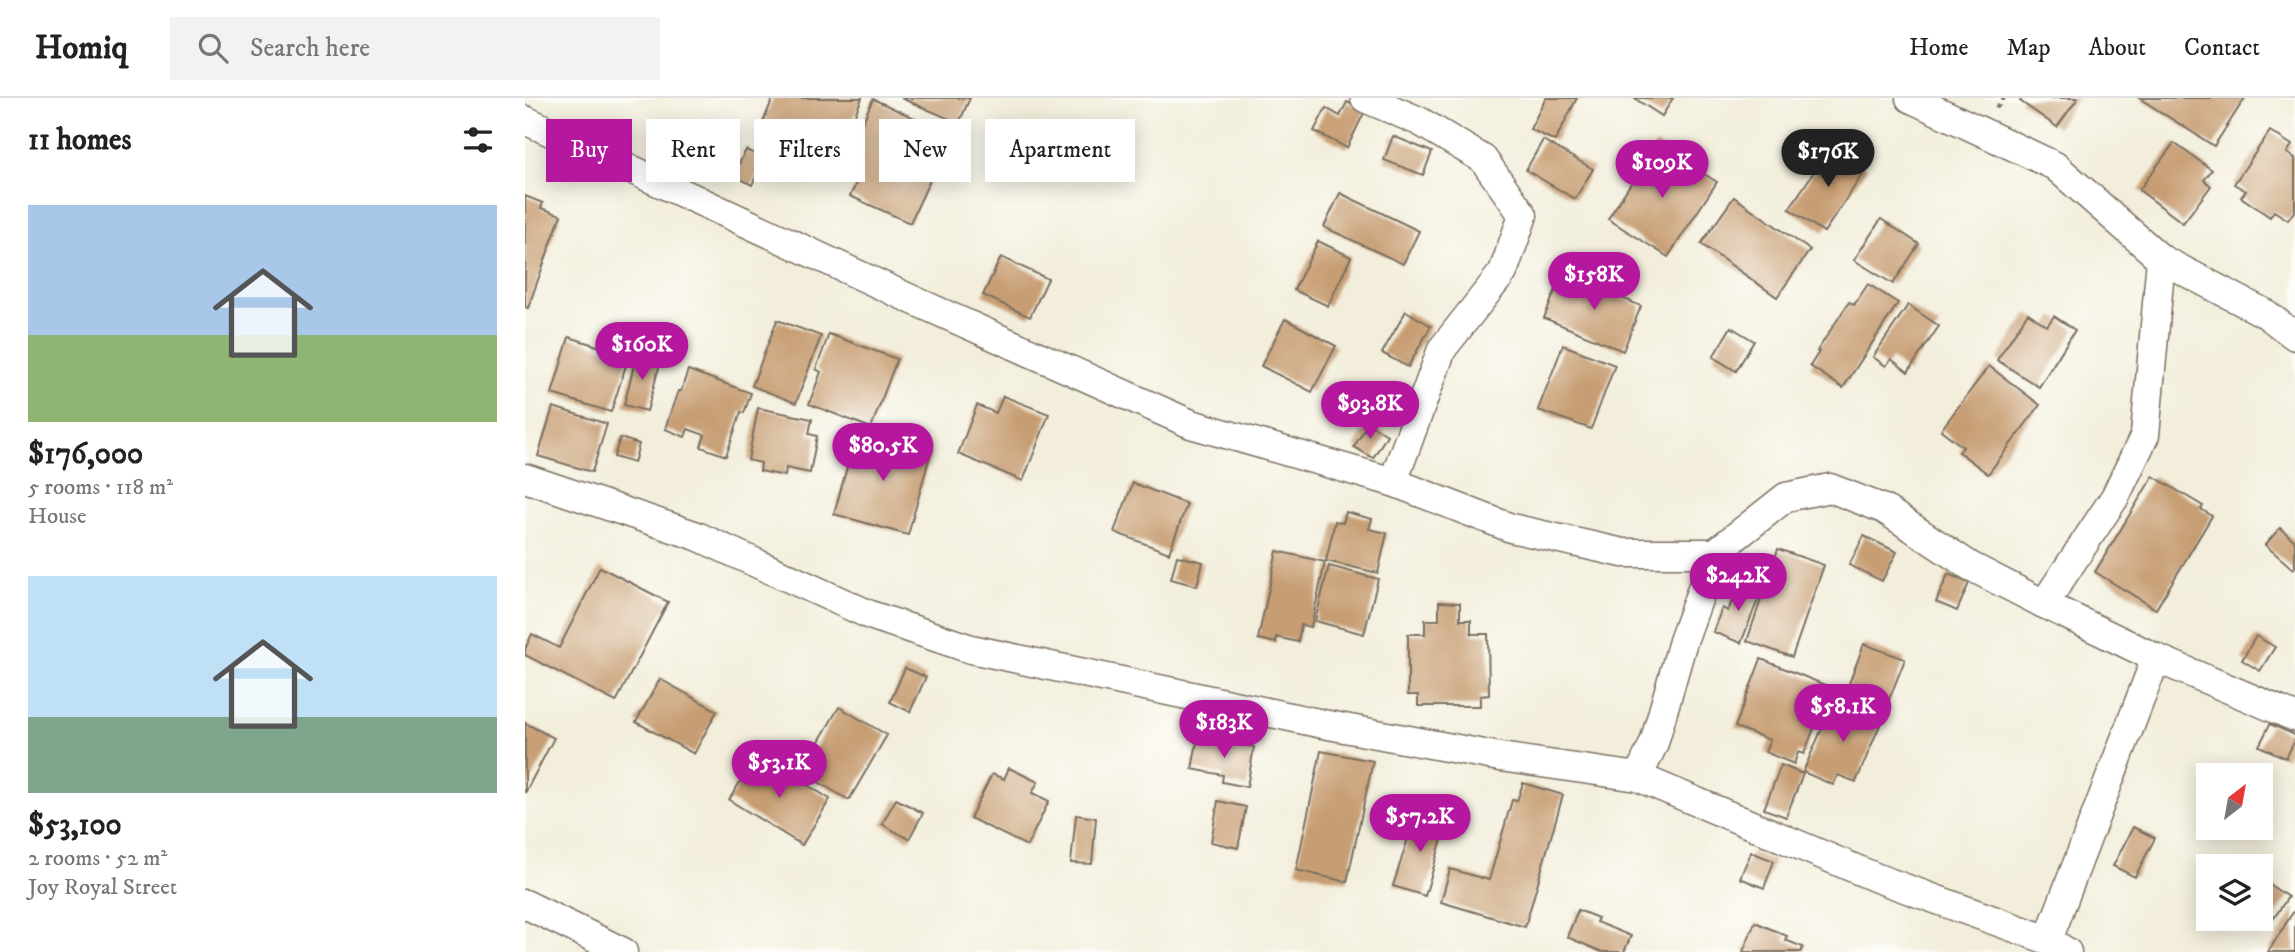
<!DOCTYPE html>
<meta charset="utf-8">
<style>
body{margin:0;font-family:"IM FELL DW Pica",serif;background:#f2f2f2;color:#222;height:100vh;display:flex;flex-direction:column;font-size:26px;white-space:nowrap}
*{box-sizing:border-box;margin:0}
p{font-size:23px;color:#767676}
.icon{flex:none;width:38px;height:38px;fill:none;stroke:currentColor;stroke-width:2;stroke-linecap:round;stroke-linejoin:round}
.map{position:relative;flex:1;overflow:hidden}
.sheet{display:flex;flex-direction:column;background:#fff;width:525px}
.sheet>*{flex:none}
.top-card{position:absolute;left:21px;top:21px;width:665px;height:63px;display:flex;gap:14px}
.needle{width:46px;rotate:31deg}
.controls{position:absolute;left:1671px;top:665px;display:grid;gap:14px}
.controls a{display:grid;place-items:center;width:77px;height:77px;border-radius:0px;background:#fff;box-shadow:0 4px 18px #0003;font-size:35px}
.price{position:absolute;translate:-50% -60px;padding:0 16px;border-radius:24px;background:#b5179e;color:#fff;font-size:23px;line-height:46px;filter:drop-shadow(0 2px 4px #0008)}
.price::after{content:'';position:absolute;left:50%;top:42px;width:21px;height:16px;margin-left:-10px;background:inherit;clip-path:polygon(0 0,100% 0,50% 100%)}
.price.on{background:#222;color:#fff}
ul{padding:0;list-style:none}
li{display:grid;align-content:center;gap:14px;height:371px;padding:0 28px}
li span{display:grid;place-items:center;height:217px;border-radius:0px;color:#555}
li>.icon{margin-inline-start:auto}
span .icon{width:126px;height:126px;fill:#fffc;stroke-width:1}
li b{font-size:30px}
h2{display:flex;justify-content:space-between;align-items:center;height:84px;padding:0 28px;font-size:30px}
.chip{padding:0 24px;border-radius:0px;background:#fff;box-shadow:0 4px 18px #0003;font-size:24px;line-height:63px}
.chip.on{background:#b5179e;color:#fff}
header{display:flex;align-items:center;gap:42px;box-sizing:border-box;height:98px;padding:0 35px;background:#fff;border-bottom:2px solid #e0e0e0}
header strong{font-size:33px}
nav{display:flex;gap:38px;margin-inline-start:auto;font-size:24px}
.search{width:490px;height:63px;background:#f2f2f2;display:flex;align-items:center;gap:18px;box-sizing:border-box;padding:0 24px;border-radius:0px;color:#767676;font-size:26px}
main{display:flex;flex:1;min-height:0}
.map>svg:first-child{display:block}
.building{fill:#c79e73}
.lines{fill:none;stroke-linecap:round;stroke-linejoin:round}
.minor-casing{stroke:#7b6f60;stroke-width:31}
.path{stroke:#7b6f60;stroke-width:4.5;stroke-dasharray:5 5;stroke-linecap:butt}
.minor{stroke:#fff;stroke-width:28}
</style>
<header>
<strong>Homiq</strong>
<div class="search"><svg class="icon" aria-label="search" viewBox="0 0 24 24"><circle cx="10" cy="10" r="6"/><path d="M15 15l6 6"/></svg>Search here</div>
<nav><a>Home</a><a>Map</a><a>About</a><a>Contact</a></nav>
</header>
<main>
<section class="sheet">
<h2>11 homes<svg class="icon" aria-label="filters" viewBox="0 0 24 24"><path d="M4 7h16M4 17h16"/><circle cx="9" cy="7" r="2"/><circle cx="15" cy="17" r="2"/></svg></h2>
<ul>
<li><span style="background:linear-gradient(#a9c7e8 60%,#8fb573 0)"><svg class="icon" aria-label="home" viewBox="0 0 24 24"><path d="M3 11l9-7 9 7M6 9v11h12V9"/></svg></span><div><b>$176,000</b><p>5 rooms · 118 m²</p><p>House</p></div></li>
<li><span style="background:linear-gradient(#bfe0f5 65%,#7fa58c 0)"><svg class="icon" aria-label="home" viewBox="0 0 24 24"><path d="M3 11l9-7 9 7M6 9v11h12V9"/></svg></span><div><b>$53,100</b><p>2 rooms · 52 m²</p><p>Joy Royal Street</p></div></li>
</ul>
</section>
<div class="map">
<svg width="1770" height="854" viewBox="0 0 1770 854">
<rect width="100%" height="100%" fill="#fdfcf7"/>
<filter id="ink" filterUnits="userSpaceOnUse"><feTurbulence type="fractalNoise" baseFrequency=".0143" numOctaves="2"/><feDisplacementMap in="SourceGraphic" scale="14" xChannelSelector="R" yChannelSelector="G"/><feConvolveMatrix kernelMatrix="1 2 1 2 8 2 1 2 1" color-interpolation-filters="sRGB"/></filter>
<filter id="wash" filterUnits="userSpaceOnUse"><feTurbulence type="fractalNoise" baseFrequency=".00686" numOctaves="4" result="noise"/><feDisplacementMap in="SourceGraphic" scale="28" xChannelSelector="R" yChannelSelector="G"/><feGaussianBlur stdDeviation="1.57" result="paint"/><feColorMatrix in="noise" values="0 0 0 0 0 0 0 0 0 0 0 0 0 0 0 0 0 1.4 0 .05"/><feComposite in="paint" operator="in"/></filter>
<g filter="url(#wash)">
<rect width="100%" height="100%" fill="#f3eedb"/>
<g id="blocks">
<g class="building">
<path d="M248 0H337L310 64 235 31Z"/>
<path d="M376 0H445L434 25Z"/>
<path d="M1021 0H1052L1030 43 1005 31Z"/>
<path d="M1109 0H1148L1137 18Z"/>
<path d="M1497 0H1553L1532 29 1495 3Z"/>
<path d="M1614 0H1720L1689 48Z"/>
<path d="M348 1 426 37 385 125 325 98 331 86 313 78Z"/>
<path d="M822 4 840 13 822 50 789 33 801 10 815 18Z"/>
<path d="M142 24 169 39 156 62 129 48Z"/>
<path d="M1745 33 1767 47 1762 55 1770 60V112L1763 122 1749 113 1745 119 1716 99 1721 93 1709 86Z"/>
<path d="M868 38 907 54 898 77 859 62Z"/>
<path d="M1018 42 1068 71 1050 101 1001 72Z"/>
<path d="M1649 45 1687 72 1679 82 1686 88 1658 125 1614 92Z"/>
<path d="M1131 46 1192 84 1143 159 1083 121Z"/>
<path d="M1307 47 1342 70 1299 134 1264 111Z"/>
<path d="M221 52 240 60 227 87 208 77Z"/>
<path d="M815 95 894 133 878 166 799 129Z"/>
<path d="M0 98 18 105 16 110 36 117 3 210 0 209Z"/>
<path d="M1209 99 1285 152 1252 199 1176 146Z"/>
<path d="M1356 121 1394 146 1368 186 1329 162Z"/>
<path d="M793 143 826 159 803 208 769 192Z"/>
<path d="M476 159 523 181 505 219 458 197Z"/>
<path d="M1049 176 1086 191 1085 195 1116 208 1098 253 1019 220 1031 191 1041 195Z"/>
<path d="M1343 186 1373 205 1318 290 1285 268 1294 254 1292 253 1324 204 1329 207Z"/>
<path d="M1383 207 1414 228 1383 274 1366 261 1361 268 1348 259Z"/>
<path d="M881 213 906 228 883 269 857 255Z"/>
<path d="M1503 215 1522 228 1529 218 1550 232 1514 289 1472 262Z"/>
<path d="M760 221 811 248 787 294 736 268Z"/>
<path d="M252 222 296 238 271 305 227 288Z"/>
<path d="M1206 229 1229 243 1211 273 1188 259Z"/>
<path d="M304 236 372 261 346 330 284 306 296 274 291 271Z"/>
<path d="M44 239 104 258 86 314 27 296Z"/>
<path d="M1038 247 1090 267 1066 331 1013 312Z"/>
<path d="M112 255 136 262 122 313 99 307Z"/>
<path d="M1464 268 1515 307 1463 376 1434 354 1438 349 1416 332Z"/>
<path d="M163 272 226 295 219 315 216 314 201 358 176 349 180 337 163 331 160 339 140 331 153 293H156Z"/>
<path d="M478 298 524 316 498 383 433 356 452 307 471 315Z"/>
<path d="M28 309 82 326 67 374 13 358Z"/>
<path d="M233 310 287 321 284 336 292 338 285 375 261 370 260 378 235 373 236 365 223 362Z"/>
<path d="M843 325 862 337 848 360 829 349Z"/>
<path d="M332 333 406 354 383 437 309 416Z"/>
<path d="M95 340 114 346 109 365 89 359Z"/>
<path d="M1628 378 1678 408 1676 411 1687 418 1631 511 1570 474Z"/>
<path d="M608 385 662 406 644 455 589 434Z"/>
<path d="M821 414 847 421 844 431 862 435 853 475 801 463 810 423 818 425Z"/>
<path d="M1755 430 1770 443V469L1768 471 1740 447Z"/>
<path d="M1339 438 1372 454 1357 483 1324 467Z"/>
<path d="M1253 451 1299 467 1267 559 1222 543Z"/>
<path d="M752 453 800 464 786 529 776 527 773 544 751 539V545L733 541Z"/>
<path d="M652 458 678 464 672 488 646 481Z"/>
<path d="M804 468 853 481 839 536 790 523Z"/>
<path d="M75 469 143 504 91 604 0 557V551L7 536 34 550Z"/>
<path d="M1423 476 1444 485 1432 513 1411 504Z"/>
<path d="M1215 483 1237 491 1216 545 1188 534 1197 510 1203 513Z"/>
<path d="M914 504 935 505V522H946V536H963L964 597 955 598V608H893V597H883V536H900V522H914Z"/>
<path d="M1731 538 1750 549 1735 573 1717 562Z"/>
<path d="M1339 546 1380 561 1360 612 1320 596Z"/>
<path d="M1236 561 1305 589 1279 656 1273 654 1269 666 1240 654 1245 642 1210 629Z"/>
<path d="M380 570 401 579 385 614 365 604Z"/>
<path d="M135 581 192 613 169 656 111 624Z"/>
<path d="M1310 601 1357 622 1331 684 1313 677 1308 687 1278 674Z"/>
<path d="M314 609 362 637 324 702 276 674Z"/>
<path d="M0 625 29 640 0 695Z"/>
<path d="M1745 626 1770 637V642L1761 660 1734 648Z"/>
<path d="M673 639 729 649 722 689 697 684 698 677 667 671Z"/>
<path d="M796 653 848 663 822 784 771 772Z"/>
<path d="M232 656 305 701 277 747 204 702Z"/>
<path d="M1256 667 1278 676 1261 719 1239 711Z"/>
<path d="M484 670 513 684 507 695 524 703 502 748 445 720 467 676 479 681Z"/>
<path d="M998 685 1038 697 1000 829 916 804 925 771 964 782 987 702 992 703Z"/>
<path d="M371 701 398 715 384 741 357 726Z"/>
<path d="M693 703 721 709 713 750 686 744Z"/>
<path d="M891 715 922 724 900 798 868 788Z"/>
<path d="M551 717 571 720 567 766 546 765Z"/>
<path d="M1608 729 1630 740 1610 779 1588 768Z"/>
<path d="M1226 754 1249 763 1239 790 1215 780Z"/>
<path d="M1742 785 1763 799 1749 820 1736 812V793Z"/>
<path d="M1770 811V854H1743Z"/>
<path d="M1053 812 1073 820 1071 824 1106 838 1099 854H1077L1042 839Z"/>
<path d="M1230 824 1262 838 1260 842 1278 849 1276 854H1218Z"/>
</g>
</g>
</g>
<g filter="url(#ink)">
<use href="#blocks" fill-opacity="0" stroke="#7b6f60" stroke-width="2"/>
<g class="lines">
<defs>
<g id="minor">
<path d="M840 0 894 23 958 61 998 117 978 174 917 251 868 384"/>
<path d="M1385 0 1530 68 1636 161 1741 216 1770 238"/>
<path d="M0 22 390 203 666 326 868 384 986 430 1098 455H1190L1261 399 1305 390 1359 411 1445 468 1519 506 1631 560 1770 619"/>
<path d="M0 380 172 438 345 517 446 551 798 626 975 659 1113 679 1352 780 1523 842 1542 854"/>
<path d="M1519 506 1590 399 1620 337 1636 161"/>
<path d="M1113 679 1129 645 1158 543 1190 455"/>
<path d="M0 806 98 854"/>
<path d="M1523 842 1631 560"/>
</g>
</defs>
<use href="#minor" class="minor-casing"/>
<path class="path" d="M1471 10 1479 0"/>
<use href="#minor" class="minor"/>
</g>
</g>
</svg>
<div class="controls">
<a><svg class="needle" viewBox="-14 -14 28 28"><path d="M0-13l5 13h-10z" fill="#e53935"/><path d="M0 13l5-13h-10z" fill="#767676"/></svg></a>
<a><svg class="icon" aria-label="layers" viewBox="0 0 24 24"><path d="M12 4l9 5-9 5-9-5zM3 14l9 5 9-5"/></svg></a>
</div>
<b class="price on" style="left:1303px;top:91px">$176K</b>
<b class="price" style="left:1137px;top:102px">$109K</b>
<b class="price" style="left:1069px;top:214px">$158K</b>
<b class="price" style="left:117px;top:284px">$160K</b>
<b class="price" style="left:845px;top:343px">$93.8K</b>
<b class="price" style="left:358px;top:385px">$80.5K</b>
<b class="price" style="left:1213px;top:515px">$242K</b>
<b class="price" style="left:1318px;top:646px">$58.1K</b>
<b class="price" style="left:699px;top:662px">$183K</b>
<b class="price" style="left:254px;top:702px">$53.1K</b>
<b class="price" style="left:895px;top:756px">$57.2K</b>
<div class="top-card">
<a class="chip on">Buy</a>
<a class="chip">Rent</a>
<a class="chip">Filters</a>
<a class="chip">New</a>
<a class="chip">Apartment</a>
</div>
</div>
</main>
